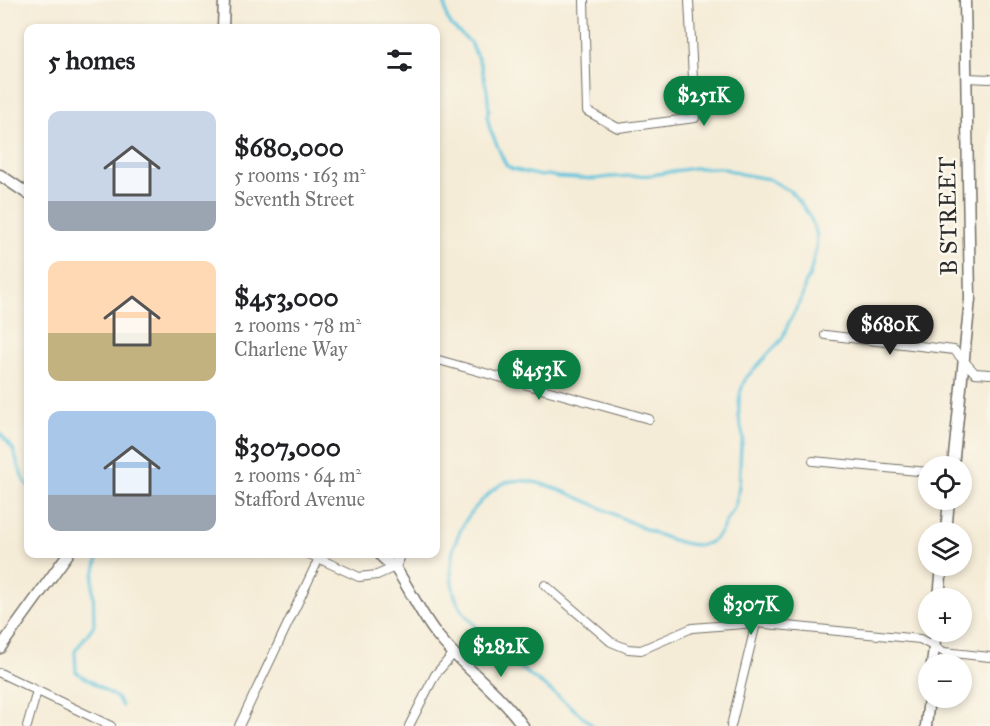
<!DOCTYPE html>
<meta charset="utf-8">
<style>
body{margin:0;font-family:"IM FELL Great Primer",serif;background:#f2f2f2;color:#202124;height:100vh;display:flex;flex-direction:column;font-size:22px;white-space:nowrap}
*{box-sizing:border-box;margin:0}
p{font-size:20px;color:#757577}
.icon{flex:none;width:33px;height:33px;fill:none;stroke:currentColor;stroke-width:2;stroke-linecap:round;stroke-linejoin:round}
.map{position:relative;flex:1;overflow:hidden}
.side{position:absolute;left:24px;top:24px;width:416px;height:534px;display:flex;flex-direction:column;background:#fff;border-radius:12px;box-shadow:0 3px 9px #0003}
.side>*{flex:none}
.controls{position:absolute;left:918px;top:456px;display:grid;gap:12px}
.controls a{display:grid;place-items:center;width:54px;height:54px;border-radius:50%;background:#fff;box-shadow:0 3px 9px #0003;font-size:30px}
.price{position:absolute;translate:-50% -51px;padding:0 14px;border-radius:21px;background:#0b8043;color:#fff;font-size:20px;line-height:39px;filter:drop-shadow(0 2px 3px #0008)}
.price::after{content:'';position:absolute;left:50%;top:36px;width:18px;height:14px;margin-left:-9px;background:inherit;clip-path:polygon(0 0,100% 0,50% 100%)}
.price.on{background:#222;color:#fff}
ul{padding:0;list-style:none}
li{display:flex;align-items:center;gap:18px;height:150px;padding:0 24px}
li span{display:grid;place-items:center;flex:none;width:168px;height:120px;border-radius:12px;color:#555}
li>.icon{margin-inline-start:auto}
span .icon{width:72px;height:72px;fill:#fffc;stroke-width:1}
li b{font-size:26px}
h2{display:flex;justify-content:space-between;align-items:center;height:72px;padding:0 24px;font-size:26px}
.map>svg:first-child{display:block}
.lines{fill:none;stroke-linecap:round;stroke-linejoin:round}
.stream{stroke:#5ec3dc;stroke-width:3}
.street-casing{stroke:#726f67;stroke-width:10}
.secondary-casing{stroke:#726f67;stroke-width:13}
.street{stroke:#fff;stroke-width:8}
.secondary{stroke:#fff;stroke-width:10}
.labels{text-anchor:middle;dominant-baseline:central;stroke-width:5;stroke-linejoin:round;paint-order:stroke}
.street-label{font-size:24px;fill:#2b2b2b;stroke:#fbf7ec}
</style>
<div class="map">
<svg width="990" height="726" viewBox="0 0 990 726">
<rect width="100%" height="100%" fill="#fbf7ec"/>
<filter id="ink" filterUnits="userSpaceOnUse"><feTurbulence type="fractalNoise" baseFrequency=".0167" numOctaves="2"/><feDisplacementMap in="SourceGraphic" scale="12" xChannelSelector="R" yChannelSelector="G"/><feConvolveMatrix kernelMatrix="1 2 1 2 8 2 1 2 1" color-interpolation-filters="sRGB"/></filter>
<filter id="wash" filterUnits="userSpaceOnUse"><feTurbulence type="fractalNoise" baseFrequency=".008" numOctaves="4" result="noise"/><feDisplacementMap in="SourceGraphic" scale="24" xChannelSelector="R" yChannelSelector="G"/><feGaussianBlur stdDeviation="1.35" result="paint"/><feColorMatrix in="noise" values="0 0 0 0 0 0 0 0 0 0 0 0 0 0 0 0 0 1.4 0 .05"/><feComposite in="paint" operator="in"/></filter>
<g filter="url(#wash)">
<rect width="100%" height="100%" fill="#f5ecd7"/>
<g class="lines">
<g class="stream">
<path d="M444 0 447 18 452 26 470 42 481 65 487 90 489 110 487 116 490 129 503 159 507 166 512 169 541 176 548 175 557 177 594 179 611 177 652 175 693 168H722L741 174 769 179 790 191 800 202 810 217 817 235 816 248 810 275 805 284 802 297 789 322 782 339 746 378C739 390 738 403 739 417 740 424 743 432 743 439 743 442 741 445 741 448 739 469 742 490 733 510 731 514 728 517 726 521 722 530 719 537 710 542 676 562 566 474 512 481 497 483 485 497 476 507 460 524 450 550 451 573 452 592 457 607 471 621 480 630 485 640 495 648 527 675 563 697 593 726"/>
<path d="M0 433 13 449 22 476 28 486"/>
<path d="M96 554 98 558 93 579 94 625 75 651 76 672 117 698 122 706"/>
</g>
</g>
</g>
<g filter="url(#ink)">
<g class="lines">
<defs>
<g id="street">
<path d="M584 0 587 111 618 128 695 118 689 0"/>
<path d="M967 78 990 79"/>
<path d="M825 335 954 350 975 373 990 374"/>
<path d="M435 359 649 419"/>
<path d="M813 461 928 472"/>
<path d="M309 554 359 577 377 575 395 567"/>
<path d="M545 585 611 642 628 649 641 650 692 628 756 623 920 639 944 652 990 657"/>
<path d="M0 673 111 726"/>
<path d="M27 726 37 691"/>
<path d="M239 726 321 554"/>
<path d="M409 726 435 675 454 653"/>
<path d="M731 726 756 623"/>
</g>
<g id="secondary">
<path d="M223 28 224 0"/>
<path d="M0 175 28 194"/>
<path d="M953 466 970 299 965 0"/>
<path d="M946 532 949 500"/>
<path d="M380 554C383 561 392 563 396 569 411 591 421 615 438 636 464 668 499 692 523 726"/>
<path d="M395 567 400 554"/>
<path d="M939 598 942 566"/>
<path d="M0 648 68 554"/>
<path d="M932 664 936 632"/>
<path d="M926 726 929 698"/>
</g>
</defs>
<use href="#street" class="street-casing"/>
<use href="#secondary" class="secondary-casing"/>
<use href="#street" class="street"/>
<use href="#secondary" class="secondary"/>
</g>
</g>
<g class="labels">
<g class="street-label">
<text transform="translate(948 216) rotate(-91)">B STREET</text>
</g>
</g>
</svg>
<div class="controls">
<a><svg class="icon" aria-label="locate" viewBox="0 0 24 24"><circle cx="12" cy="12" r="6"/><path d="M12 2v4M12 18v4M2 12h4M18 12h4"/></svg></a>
<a><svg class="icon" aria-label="layers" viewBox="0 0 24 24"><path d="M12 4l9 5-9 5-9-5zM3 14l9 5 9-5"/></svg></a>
<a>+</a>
<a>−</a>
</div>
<b class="price" style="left:704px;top:127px">$251K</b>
<b class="price on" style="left:890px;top:356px">$680K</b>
<b class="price" style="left:539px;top:401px">$453K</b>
<b class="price" style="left:751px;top:636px">$307K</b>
<b class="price" style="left:501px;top:678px">$282K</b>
<section class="side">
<h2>5 homes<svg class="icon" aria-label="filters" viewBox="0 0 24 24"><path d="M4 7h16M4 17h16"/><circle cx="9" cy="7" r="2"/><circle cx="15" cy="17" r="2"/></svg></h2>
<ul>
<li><span style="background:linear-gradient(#c9d6e8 75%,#9aa5b1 0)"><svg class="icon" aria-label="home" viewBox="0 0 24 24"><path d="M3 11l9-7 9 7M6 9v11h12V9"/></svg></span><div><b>$680,000</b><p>5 rooms · 163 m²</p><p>Seventh Street</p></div></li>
<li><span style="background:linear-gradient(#ffd9b3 60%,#c2b280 0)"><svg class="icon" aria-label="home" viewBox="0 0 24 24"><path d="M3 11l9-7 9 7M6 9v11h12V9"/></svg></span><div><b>$453,000</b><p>2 rooms · 78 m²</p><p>Charlene Way</p></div></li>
<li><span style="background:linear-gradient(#a9c7e8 70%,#9aa5b1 0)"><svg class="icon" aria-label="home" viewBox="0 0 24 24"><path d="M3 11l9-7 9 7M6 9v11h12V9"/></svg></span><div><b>$307,000</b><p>2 rooms · 64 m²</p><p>Stafford Avenue</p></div></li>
</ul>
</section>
</div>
